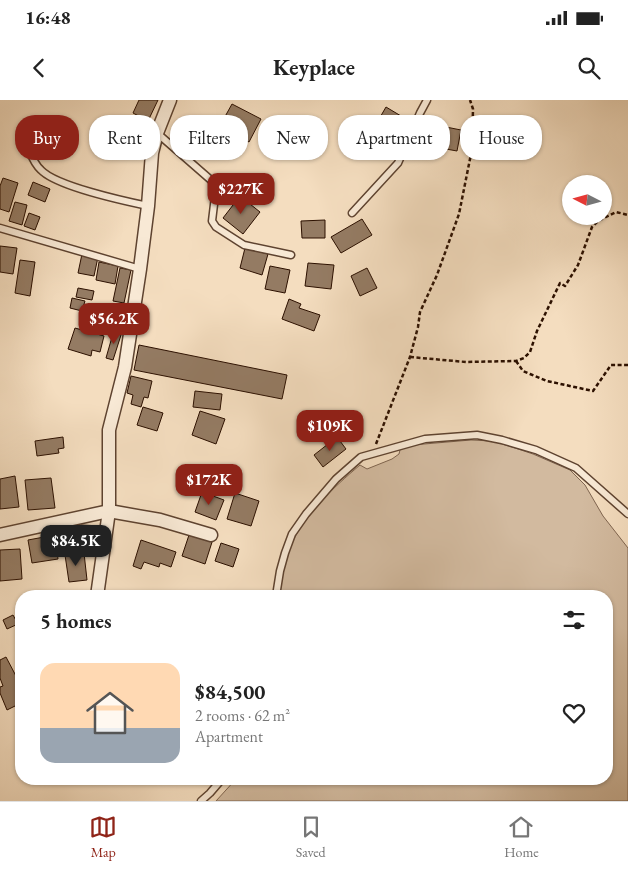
<!DOCTYPE html>
<meta charset="utf-8">
<style>
body{margin:0;font-family:"EB Garamond",serif;background:#f6f6f6;color:#222;height:100vh;display:flex;flex-direction:column;font-size:19px;white-space:nowrap}
*{box-sizing:border-box;margin:0}
p{font-size:16px;color:#767676}
.icon{flex:none;width:28px;height:28px;fill:none;stroke:currentColor;stroke-width:2;stroke-linecap:round;stroke-linejoin:round}
.map{position:relative;flex:1;overflow:hidden}
.sheet{position:absolute;left:15px;top:490px;width:598px;height:195px;display:flex;flex-direction:column;background:#fff;border-radius:20px;box-shadow:0 1px 4px #0004}
.sheet>*{flex:none}
.banner{position:absolute;left:15px;top:15px;width:599px;height:45px;display:flex;gap:10px}
.needle{width:32px;rotate:276deg}
.controls{position:absolute;left:562px;top:75px;display:grid;gap:10px}
.controls a{display:grid;place-items:center;width:50px;height:50px;border-radius:50%;background:#fff;box-shadow:0 1px 4px #0004;font-size:25px}
.price{position:absolute;translate:-50% -42px;padding:0 11px;border-radius:10px;background:#8f2418;color:#fff;font-size:16px;line-height:32px;filter:drop-shadow(0 1px 2px #0008)}
.price::after{content:'';position:absolute;left:50%;top:30px;width:15px;height:11px;margin-left:-8px;background:inherit;clip-path:polygon(0 0,100% 0,50% 100%)}
.price.selected{background:#222;color:#fff}
ul{padding:0;list-style:none}
li{display:flex;align-items:center;gap:15px;height:125px;padding:0 25px}
li+li{border-top:1px solid #e0e0e0}
li span{display:grid;place-items:center;flex:none;width:140px;height:100px;border-radius:15px;color:#555}
li>.icon{margin-inline-start:auto}
span .icon{width:60px;height:60px;fill:#fffc;stroke-width:1}
li b{font-size:21px}
h2{display:flex;justify-content:space-between;align-items:center;height:60px;padding:0 25px;font-size:21px}
.tag{padding:0 18px;border-radius:20px;background:#fff;box-shadow:0 1px 4px #0004;font-size:18px;line-height:45px}
.tag.selected{background:#8f2418;color:#fff}
.status{display:flex;justify-content:space-between;align-items:center;height:35px;padding:0 25px;background:#fff;direction:ltr}
.status svg{height:14px;fill:currentColor}
header{display:flex;justify-content:space-between;align-items:center;height:65px;padding:0 25px;background:#fff;font-size:22px;font-weight:700}
.tab-bar{display:flex;justify-content:space-around;align-items:center;height:70px;border-top:1px solid #e0e0e0;background:#fff;font-size:14px;color:#767676}
.tab-bar a{display:grid;justify-items:center;gap:2px}
.tab-bar .selected{color:#8f2418}
.map>svg:first-child{display:block}
.green{fill:#d2ba9f;stroke:#7f6550}
.building{fill:#947b63;stroke:#2c1000}
.lines{fill:none;stroke-linecap:round;stroke-linejoin:round}
.service-casing{stroke:#5e4330;stroke-width:9}
.minor-casing{stroke:#5e4330;stroke-width:15}
.path{stroke:#2c1000;stroke-width:2.5;stroke-dasharray:4 2.5;stroke-linecap:butt}
.service{stroke:#f8e9d5;stroke-width:6}
.minor{stroke:#f8e9d5;stroke-width:12}
</style>
<div class="status"><b>16:48</b><svg viewBox="0 0 49 12"><path d="M0 12V9h3v3zM5 12V6h3v6zM10 12V3h3v9zM15 12V0h3v12zM26 1h20v11H26zM47 4h2v5h-2z"/></svg></div>
<header><svg class="icon" aria-label="back" viewBox="0 0 24 24"><path d="M15 5l-7 7 7 7"/></svg>Keyplace<svg class="icon" aria-label="search" viewBox="0 0 24 24"><circle cx="10" cy="10" r="6"/><path d="M15 15l6 6"/></svg></header>
<div class="map">
<svg width="628" height="701" viewBox="0 0 628 701">
<rect width="100%" height="100%" fill="#f4ddbf"/>
<filter id="stains"><feTurbulence type="fractalNoise" baseFrequency=".004" numOctaves="4"/><feColorMatrix values="0 0 0 0 .2 0 0 0 0 .09 0 0 0 0 .02 0 0 0 .5 -.17"/></filter>
<radialGradient id="worn" r=".72"><stop offset=".6" stop-color="#630" stop-opacity="0"/><stop offset="1" stop-color="#630" stop-opacity=".3"/></radialGradient>
<path class="green" d="M471 340 492 341 515 348 533 354 570 370 585 385 603 416 628 448V701H216L236 679H606V496H279C282 480 283 462 290 447 305 413 333 388 360 365L367 369 392 359 399 354 401 346Z"/>
<g class="building">
<path d="M139 0H158L148 21 133 13Z"/>
<path d="M232 4 261 19 249 42 242 38 244 34 222 22Z"/>
<path d="M386 7 401 16 391 35 375 26Z"/>
<path d="M426 23 461 30 457 51 446 49 447 42 423 37Z"/>
<path d="M3 78 18 83 9 112 0 109V86Z"/>
<path d="M33 82 50 89 45 102 28 95Z"/>
<path d="M240 96 260 112 243 134 223 118Z"/>
<path d="M15 102 27 105 22 125 9 121Z"/>
<path d="M29 113 40 117 35 130 24 126Z"/>
<path d="M362 119 372 135 341 153 331 137Z"/>
<path d="M325 120V138H302L301 121Z"/>
<path d="M0 146 17 148 13 174 0 172Z"/>
<path d="M245 148 268 154 262 175 240 168Z"/>
<path d="M82 154 98 157 94 176 78 173Z"/>
<path d="M20 160 35 162 30 196 15 193Z"/>
<path d="M99 162 118 166 115 184 96 180Z"/>
<path d="M308 163 334 165 331 189 305 186Z"/>
<path d="M270 166 290 170 285 193 265 189Z"/>
<path d="M120 168 131 170 124 203 113 201Z"/>
<path d="M367 168 377 188 360 196 351 176Z"/>
<path d="M78 188 94 191 92 200 76 197Z"/>
<path d="M72 198 85 201 82 211 70 208Z"/>
<path d="M289 199 301 204 299 208 320 215 314 231 282 219Z"/>
<path d="M75 228 104 236 100 252 92 250 91 256 68 249Z"/>
<path d="M114 230 122 232 113 260 106 258Z"/>
<path d="M139 245 287 275 282 299 134 270Z"/>
<path d="M131 276 152 281 148 298 144 297 141 307 131 304 133 295 127 293Z"/>
<path d="M195 291 222 294 220 310 193 307Z"/>
<path d="M143 307 163 313 157 331 137 325Z"/>
<path d="M200 311 225 319 216 344 192 335Z"/>
<path d="M63 337 64 348 58 349 59 353 37 356 35 341Z"/>
<path d="M337 337 346 349 323 367 314 355Z"/>
<path d="M15 376 19 407 0 409V379Z"/>
<path d="M51 378 55 408 28 410 25 380Z"/>
<path d="M202 392 224 400 216 420 195 412Z"/>
<path d="M235 393 259 401 251 426 227 419Z"/>
<path d="M81 425 102 426 101 445 80 444Z"/>
<path d="M190 432 213 439 205 464 182 456Z"/>
<path d="M55 435 58 459 32 463 28 440Z"/>
<path d="M141 440 176 452 171 467 160 463 159 467 144 462 141 469 133 466Z"/>
<path d="M221 443 239 449 233 467 215 461Z"/>
<path d="M20 449 22 479 0 481V450Z"/>
<path d="M84 453 87 480 69 482 65 455Z"/>
<path d="M13 515 18 524 7 529 3 520Z"/>
<path d="M6 557 16 576 21 574V603L7 610 0 593V587L3 586 0 578V560Z"/>
</g>
<g class="lines">
<defs>
<g id="service">
<path d="M157 33 212 81 216 88 212 121 216 127 244 145 291 155"/>
<path d="M26 43C30 52 33 63 41 70 56 86 124 101 148 106"/>
<path d="M352 113 398 63 420 13 427 0"/>
<path d="M0 128 140 169"/>
<path d="M276 496 280 471 285 453 292 434 306 414 336 379 361 357 425 339 477 335 502 340 536 350 576 368 628 414"/>
<path d="M201 701 210 693 222 679"/>
</g>
<g id="minor">
<path d="M0 435 109 411 160 420 211 435"/>
<path d="M97 496 109 411V330L125 267 140 169 148 106 152 53 157 33 170 0"/>
</g>
</defs>
<use href="#service" class="service-casing"/>
<use href="#minor" class="minor-casing"/>
<g class="path">
<path d="M410 257 466 262 516 261 524 258 530 252 537 231 560 183 565 186 578 165 592 127 598 121 616 112 628 115"/>
<path d="M516 261 523 271 530 274 547 281 593 291 611 265H628"/>
<path d="M376 344 410 257 418 227 420 212 437 175 459 114 472 49 473 9 470 0"/>
</g>
<use href="#service" class="service"/>
<use href="#minor" class="minor"/>
</g>
<rect width="100%" height="100%" filter="url(#stains)"/>
<rect width="100%" height="100%" fill="url(#worn)"/>
</svg>
<div class="controls">
<a><svg class="needle" viewBox="-14 -14 28 28"><path d="M0-13l5 13h-10z" fill="#e53935"/><path d="M0 13l5-13h-10z" fill="#767676"/></svg></a>
</div>
<b class="price" style="left:241px;top:115px">$227K</b>
<b class="price" style="left:114px;top:245px">$56.2K</b>
<b class="price" style="left:330px;top:352px">$109K</b>
<b class="price" style="left:209px;top:406px">$172K</b>
<b class="price selected" style="left:76px;top:467px">$84.5K</b>
<div class="banner">
<a class="tag selected">Buy</a>
<a class="tag">Rent</a>
<a class="tag">Filters</a>
<a class="tag">New</a>
<a class="tag">Apartment</a>
<a class="tag">House</a>
</div>
<section class="sheet">
<h2>5 homes<svg class="icon" aria-label="filters" viewBox="0 0 24 24"><path d="M4 7h16M4 17h16"/><circle cx="9" cy="7" r="2"/><circle cx="15" cy="17" r="2"/></svg></h2>
<ul>
<li><span style="background:linear-gradient(#ffd9b3 65%,#9aa5b1 0)"><svg class="icon" aria-label="home" viewBox="0 0 24 24"><path d="M3 11l9-7 9 7M6 9v11h12V9"/></svg></span><div><b>$84,500</b><p>2 rooms · 62 m²</p><p>Apartment</p></div><svg class="icon" aria-label="heart" viewBox="0 0 24 24"><path d="M12 20l-8-8c-3-5 5-10 8-4 3-6 11-1 8 4z"/></svg></li>
</ul>
</section>
</div>
<nav class="tab-bar">
<a class="selected"><svg class="icon" aria-label="map" viewBox="0 0 24 24"><path d="M3 6l6-2 6 2 6-2v14l-6 2-6-2-6 2zM9 4v14M15 6v14"/></svg>Map</a>
<a><svg class="icon" aria-label="saved" viewBox="0 0 24 24"><path d="M7 4h10v16l-5-4-5 4z"/></svg>Saved</a>
<a><svg class="icon" aria-label="home" viewBox="0 0 24 24"><path d="M3 11l9-7 9 7M6 9v11h12V9"/></svg>Home</a>
</nav>
